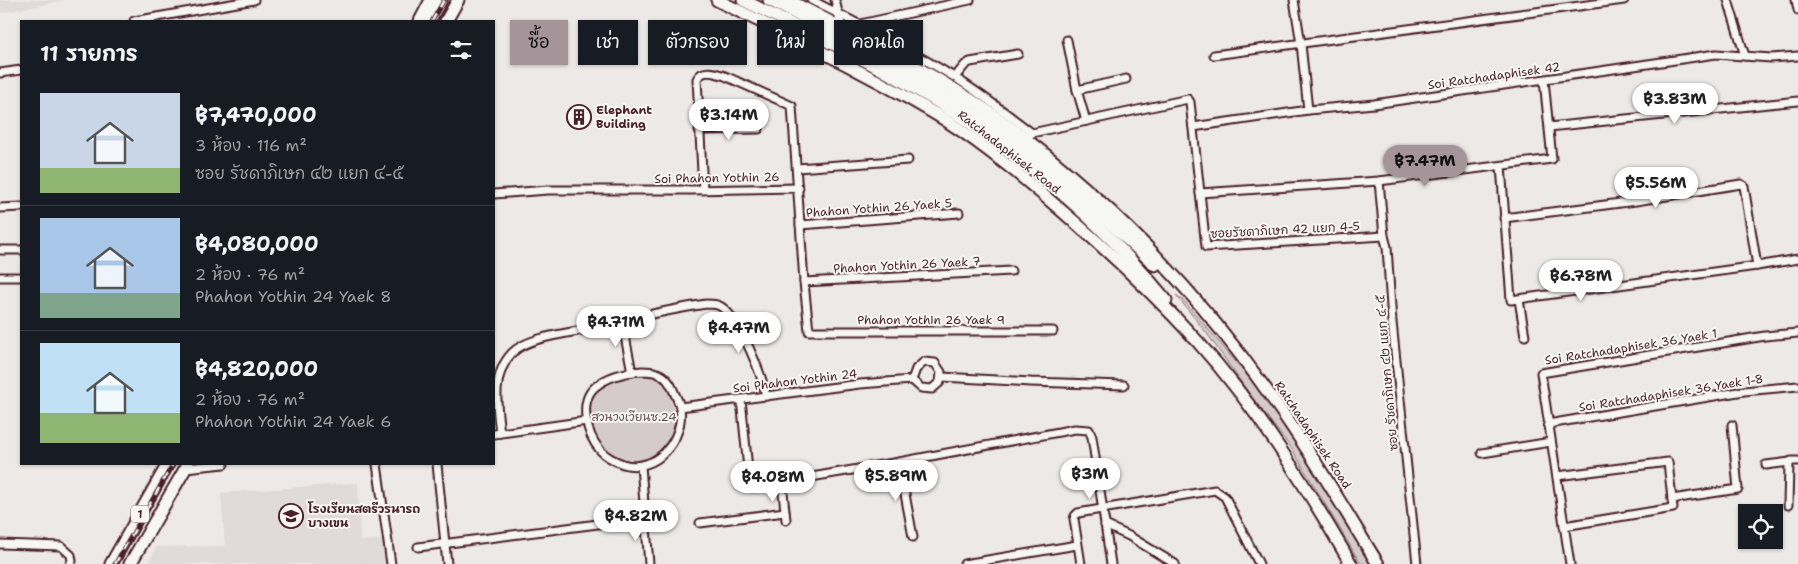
<!DOCTYPE html>
<html lang="th">
<meta charset="utf-8">
<style>
body{margin:0;font-family:"Shantell Sans","Playpen Sans Thai",sans-serif;background:#242831;color:#f1f3f6;height:100vh;display:flex;flex-direction:column;font-size:19px;white-space:nowrap}
*{box-sizing:border-box;margin:0}
p{font-size:16px;color:#9ea1a6}
.icon{flex:none;width:28px;height:28px;fill:none;stroke:currentColor;stroke-width:2;stroke-linecap:round;stroke-linejoin:round}
.map{position:relative;flex:1;overflow:hidden}
.side{position:absolute;left:20px;top:20px;width:475px;height:445px;display:flex;flex-direction:column;background:#171b24;border-radius:0px;box-shadow:0 1px 4px #0004}
.side>*{flex:none}
.banner{position:absolute;left:510px;top:20px;width:475px;height:45px;display:flex;gap:10px}
.buttons{position:absolute;left:1738px;top:504px;display:grid;gap:10px}
.buttons a{display:grid;place-items:center;width:45px;height:45px;border-radius:0px;background:#171b24;box-shadow:0 1px 4px #0004;font-size:25px}
.price{position:absolute;translate:-50% -42px;padding:0 11px;border-radius:18px;background:#fff;color:#222;font-size:16px;line-height:32px;filter:drop-shadow(0 1px 2px #0008)}
.price::after{content:'';position:absolute;left:50%;top:30px;width:15px;height:11px;margin-left:-8px;background:inherit;clip-path:polygon(0 0,100% 0,50% 100%)}
.price.current{background:#a6949b;color:#111}
ul{padding:0;list-style:none}
li{display:flex;align-items:center;gap:15px;height:125px;padding:0 20px}
li+li{border-top:1px solid #363941}
li span{display:grid;place-items:center;flex:none;width:140px;height:100px;border-radius:0px;color:#555}
li>.icon{margin-inline-start:auto}
span .icon{width:60px;height:60px;fill:#fffc;stroke-width:1}
li b{font-size:21px}
h2{display:flex;justify-content:space-between;align-items:center;height:60px;padding:0 20px;font-size:21px}
.chip{padding:0 18px;border-radius:0px;background:#171b24;box-shadow:0 1px 4px #0004;font-size:18px;line-height:45px}
.chip.current{background:#a6949b;color:#111}
.map>svg:first-child{display:block}
.built{fill:#e0dad8}
.green{fill:#d4cbca;stroke:#8f757a}
.lines{fill:none;stroke-linecap:round;stroke-linejoin:round}
.minor-casing{stroke:#4a1f2b;stroke-width:11}
.primary-casing{stroke:#4a1f2b;stroke-width:15}
.minor{stroke:#f6f6f2;stroke-width:7}
.primary{stroke:#f6f6f2;stroke-width:11}
.rail-casing{stroke:#4a1f2b;stroke-width:4.5}
.rail{stroke:#f6f6f2;stroke-width:2.5;stroke-dasharray:8;stroke-linecap:butt}
.labels{text-anchor:middle;dominant-baseline:central;stroke-width:4;stroke-linejoin:round;paint-order:stroke}
.shield{fill:#f6f6f2;stroke:#7e6067;stroke-width:1}
.shield-label{font-size:11px;font-weight:bold;fill:#4a1f2b}
.street-label{font-size:12px;fill:#4a1f2b;stroke:#f6f6f2}
.poi-label{font-size:12px;font-weight:bold;fill:#4a1f2b;stroke:#f6f6f2;text-anchor:start}
.park-label{font-size:12px;fill:#6c4a53;stroke:#f6f6f2}
</style>
<div class="map">
<svg width="1798" height="564" viewBox="0 0 1798 564">
<rect width="100%" height="100%" fill="#ece9e6"/>
<filter id="ink" filterUnits="userSpaceOnUse"><feTurbulence type="fractalNoise" baseFrequency=".02" numOctaves="2"/><feDisplacementMap in="SourceGraphic" scale="10" xChannelSelector="R" yChannelSelector="G"/><feConvolveMatrix kernelMatrix="1 2 1 2 8 2 1 2 1" color-interpolation-filters="sRGB"/></filter>
<g filter="url(#ink)">
<g class="built">
<path d="M0 0H66L0 13Z"/>
<path d="M358 483 360 541 384 539 388 564H147L157 547 225 546 221 493Z"/>
</g>
<g class="green">
<path d="M1176 295 1184 301 1275 408 1370 564H1361L1292 449 1251 396 1208 335Z"/>
<path d="M651 371 669 381 679 403V424L668 448 648 463 628 465 608 457 596 444 587 421 588 398 600 384 619 375Z"/>
</g>
<g class="lines">
<defs>
<g id="minor">
<path d="M811 0C859 24 908 49 954 77 981 94 1006 113 1032 133"/>
<path d="M835 0 842 28 970 0"/>
<path d="M1294 0 1301 44 1308 110"/>
<path d="M1728 0 1745 56"/>
<path d="M1796 0 1798 10"/>
<path d="M134 21 254 0"/>
<path d="M1067 40 1077 90 1086 121"/>
<path d="M1214 55 1624 0"/>
<path d="M0 73 21 70"/>
<path d="M955 77 965 65 970 62 1018 54"/>
<path d="M1077 90 1126 79"/>
<path d="M1193 127 1308 110 1374 104 1716 54 1771 58 1798 56"/>
<path d="M1549 127 1798 101"/>
<path d="M699 130 759 129"/>
<path d="M1026 139 1032 133 1188 99 1190 102 1206 247 1384 236"/>
<path d="M1501 166 1511 300 1757 266 1798 259"/>
<path d="M797 168 908 160"/>
<path d="M1379 181 1384 236 1387 247 1392 322 1417 564"/>
<path d="M703 190 697 79C702 68 716 73 725 76L792 106 804 282 809 331H1053"/>
<path d="M1200 193 1379 181 1552 159 1544 80"/>
<path d="M494 194 548 190H690L799 188"/>
<path d="M0 208 21 207"/>
<path d="M1504 218 1636 201 1741 184 1744 186 1757 266"/>
<path d="M800 225 959 213"/>
<path d="M0 250H21"/>
<path d="M0 277H21"/>
<path d="M804 282 1011 271"/>
<path d="M1519 300 1525 336"/>
<path d="M622 321 632 372"/>
<path d="M924 362 935 363 941 372 940 382 932 389 921 388 912 380 916 369Z"/>
<path d="M642 371C647 371 652 371 657 373 666 376 671 384 674 392 676 397 679 402 680 407 685 439 656 474 623 464 615 461 606 457 600 450 587 435 578 402 595 387 608 376 626 372 642 371Z"/>
<path d="M942 377 1031 382 1124 385"/>
<path d="M741 399 749 479V483L753 487 899 462 1075 429 1089 430 1092 437 1111 564"/>
<path d="M680 407 860 384 912 380"/>
<path d="M1548 424 1744 391 1798 386"/>
<path d="M500 433C497 407 491 375 512 353 526 338 563 334 583 330 624 320 665 310 706 304 713 304 719 304 724 309 741 323 762 374 766 396"/>
<path d="M494 434 587 421"/>
<path d="M1482 453 1551 442"/>
<path d="M899 462 913 537"/>
<path d="M377 464 391 564"/>
<path d="M437 464 447 564"/>
<path d="M1766 465 1790 462"/>
<path d="M641 466 649 564"/>
<path d="M185 468 224 464"/>
<path d="M1557 476 1668 462 1673 508 1564 526"/>
<path d="M782 483 786 520"/>
<path d="M1672 499 1738 489 1732 425"/>
<path d="M1788 505 1789 464 1791 461H1798"/>
<path d="M700 523 785 512"/>
<path d="M1105 525 1129 536 1175 564"/>
<path d="M0 544 61 546 71 555 72 561 70 564"/>
<path d="M418 547 645 518"/>
<path d="M964 564 1077 545"/>
<path d="M1081 564 1074 519 1075 516 1078 513 1215 490 1225 497 1259 564"/>
<path d="M1570 564 1541 373 1765 336 1798 333"/>
</g>
<g id="primary">
<path d="M717 0C793 38 871 74 944 119 989 148 1030 183 1070 218 1115 257 1158 298 1198 342 1258 409 1306 486 1351 564"/>
<path d="M743 0C796 27 851 51 902 81 1000 136 1095 213 1166 300"/>
<path d="M769 0C844 38 918 76 987 123 1047 164 1102 216 1155 265"/>
<path d="M788 0C857 36 928 69 992 114 1099 191 1194 287 1270 395 1309 449 1343 507 1378 564"/>
<path d="M420 21 431 0"/>
<path d="M429 21 441 0"/>
<path d="M446 21 458 0"/>
<path d="M111 564 168 464"/>
<path d="M130 564 188 464"/>
</g>
</defs>
<use href="#minor" class="minor-casing"/>
<use href="#primary" class="primary-casing"/>
<use href="#minor" class="minor"/>
<use href="#primary" class="primary"/>
<defs>
<g id="rail">
<path d="M432 21 444 0"/>
<path d="M115 564 173 464"/>
</g>
</defs>
<use href="#rail" class="rail-casing"/>
<use href="#rail" class="rail"/>
</g>
</g>
<defs>
<symbol id="building-ring" viewBox="-11 -11 22 22"><circle r="9.5" fill="#f6f6f2" stroke="#4a1f2b" stroke-width="1.5"/><path d="M-4-6H4V6H1V3H-1V6H-4ZM-2.5-4.3h1.7v1.8h-1.7ZM.8-4.3h1.7v1.8H.8ZM-2.5-1h1.7V.8h-1.7ZM.8-1h1.7V.8H.8Z" fill="#4a1f2b"/></symbol>
<symbol id="school-ring" viewBox="-11 -11 22 22"><circle r="9.5" fill="#f6f6f2" stroke="#4a1f2b" stroke-width="1.5"/><path d="M0-5L7-2L0 1L-7-2ZM-4 1L0 2.5L4 1V4Q0 6-4 4Z" fill="#4a1f2b"/></symbol>
</defs>
<g fill-rule="evenodd">
<use href="#building-ring" x="565" y="103" width="28" height="28"/>
<use href="#school-ring" x="277" y="502" width="28" height="28"/>
</g>
<g class="labels">
<rect class="shield" x="131" y="505.5" width="18" height="17" rx="4"/>
<g class="shield-label">
<text x="140" y="514">1</text>
</g>
<g class="street-label">
<text transform="translate(1494 76) rotate(-8)">Soi Ratchadaphisek 42</text>
<text transform="translate(1009 152) rotate(38)">Ratchadaphisek Road</text>
<text transform="translate(717 178) rotate(-1)">Soi Phahon Yothin 26</text>
<text transform="translate(879 208) rotate(-4)">Phahon Yothin 26 Yaek 5</text>
<text transform="translate(1285 230) rotate(-3)">ซอยรัชดาภิเษก 42 แยก 4-5</text>
<text transform="translate(907 265) rotate(-3)">Phahon Yothin 26 Yaek 7</text>
<text x="931" y="320">Phahon Yothin 26 Yaek 9</text>
<text transform="translate(1631 347) rotate(-9)">Soi Ratchadaphisek 36 Yaek 1</text>
<text transform="translate(1387 373) rotate(-95)">ซอย รัชดาภิเษก ๔๒ แยก ๔-๕</text>
<text transform="translate(795 381) rotate(-7)">Soi Phahon Yothin 24</text>
<text transform="translate(1671 393) rotate(-9)">Soi Ratchadaphisek 36 Yaek 1-8</text>
<text transform="translate(1313 435) rotate(56)">Ratchadaphisek Road</text>
</g>
<g class="poi-label">
<text x="596" y="110">Elephant<tspan x="596" dy="14">Building</tspan></text>
<text x="308" y="509">โรงเรียนสตรีวรนารถ<tspan x="308" dy="14">บางเขน</tspan></text>
</g>
<g class="park-label">
<text x="634" y="417">สวนวงเวียนซ.24</text>
</g>
</g>
</svg>
<div class="buttons">
<a><svg class="icon" aria-label="locate" viewBox="0 0 24 24"><circle cx="12" cy="12" r="6"/><path d="M12 2v4M12 18v4M2 12h4M18 12h4"/></svg></a>
</div>
<b class="price" style="left:1675px;top:125px">฿3.83M</b>
<b class="price" style="left:729px;top:141px">฿3.14M</b>
<b class="price current" style="left:1425px;top:187px">฿7.47M</b>
<b class="price" style="left:1656px;top:209px">฿5.56M</b>
<b class="price" style="left:1581px;top:302px">฿6.78M</b>
<b class="price" style="left:616px;top:348px">฿4.71M</b>
<b class="price" style="left:739px;top:354px">฿4.47M</b>
<b class="price" style="left:1090px;top:500px">฿3M</b>
<b class="price" style="left:896px;top:502px">฿5.89M</b>
<b class="price" style="left:773px;top:503px">฿4.08M</b>
<b class="price" style="left:636px;top:542px">฿4.82M</b>
<div class="banner">
<a class="chip current">ซื้อ</a>
<a class="chip">เช่า</a>
<a class="chip">ตัวกรอง</a>
<a class="chip">ใหม่</a>
<a class="chip">คอนโด</a>
</div>
<section class="side">
<h2>11 รายการ<svg class="icon" aria-label="filters" viewBox="0 0 24 24"><path d="M4 7h16M4 17h16"/><circle cx="9" cy="7" r="2"/><circle cx="15" cy="17" r="2"/></svg></h2>
<ul>
<li><span style="background:linear-gradient(#c9d6e8 75%,#8fb573 0)"><svg class="icon" aria-label="home" viewBox="0 0 24 24"><path d="M3 11l9-7 9 7M6 9v11h12V9"/></svg></span><div><b>฿7,470,000</b><p>3 ห้อง · 116 m²</p><p>ซอย รัชดาภิเษก ๔๒ แยก ๔-๕</p></div></li>
<li><span style="background:linear-gradient(#a9c7e8 75%,#7fa58c 0)"><svg class="icon" aria-label="home" viewBox="0 0 24 24"><path d="M3 11l9-7 9 7M6 9v11h12V9"/></svg></span><div><b>฿4,080,000</b><p>2 ห้อง · 76 m²</p><p>Phahon Yothin 24 Yaek 8</p></div></li>
<li><span style="background:linear-gradient(#bfe0f5 70%,#8fb573 0)"><svg class="icon" aria-label="home" viewBox="0 0 24 24"><path d="M3 11l9-7 9 7M6 9v11h12V9"/></svg></span><div><b>฿4,820,000</b><p>2 ห้อง · 76 m²</p><p>Phahon Yothin 24 Yaek 6</p></div></li>
</ul>
</section>
</div>
